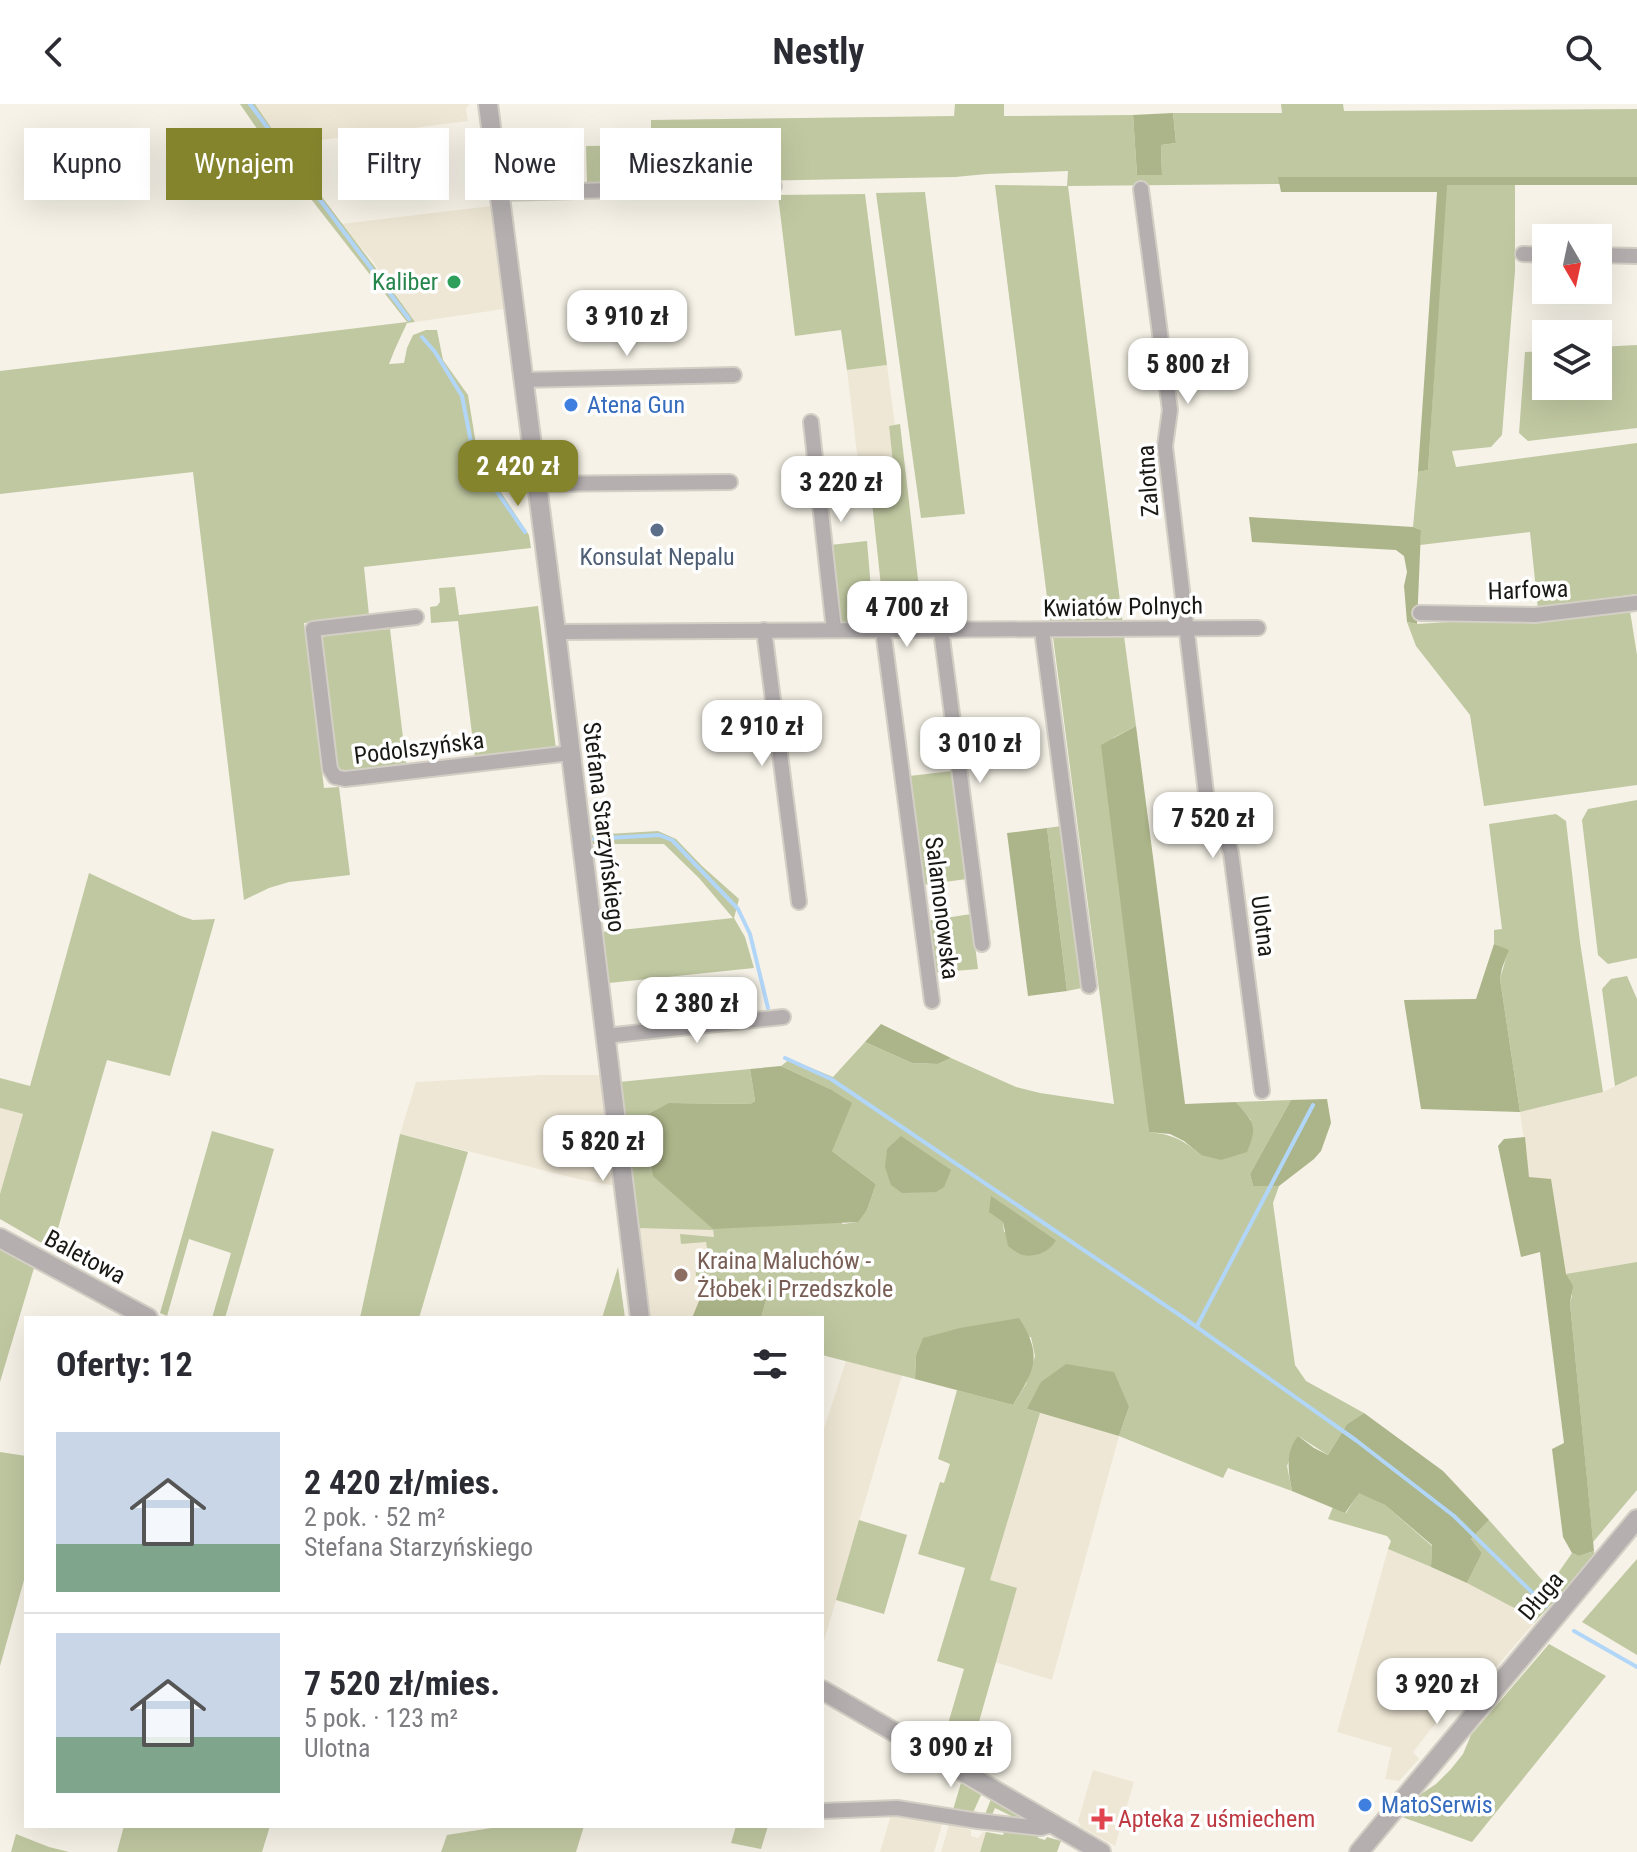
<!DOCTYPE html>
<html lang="pl">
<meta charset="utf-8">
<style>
body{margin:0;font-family:"Roboto Condensed",sans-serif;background:#f7f7f7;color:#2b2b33;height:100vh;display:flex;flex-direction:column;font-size:30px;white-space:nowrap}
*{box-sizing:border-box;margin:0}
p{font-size:26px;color:#7c7c81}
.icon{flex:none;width:44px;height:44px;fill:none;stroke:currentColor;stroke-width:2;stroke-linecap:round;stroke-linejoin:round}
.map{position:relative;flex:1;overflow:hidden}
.panel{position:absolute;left:24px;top:1212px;width:800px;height:512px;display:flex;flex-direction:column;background:#fff;border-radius:0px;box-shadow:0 8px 32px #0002}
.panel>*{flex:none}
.guide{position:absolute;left:24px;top:24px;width:800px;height:72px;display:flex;gap:16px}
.needle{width:52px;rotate:171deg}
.tools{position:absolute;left:1532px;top:120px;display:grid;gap:16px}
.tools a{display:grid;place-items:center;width:80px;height:80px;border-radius:0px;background:#fff;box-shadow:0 8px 32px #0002;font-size:40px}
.price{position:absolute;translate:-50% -68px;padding:0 18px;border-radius:16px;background:#fff;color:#222;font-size:26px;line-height:52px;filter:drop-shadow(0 2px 4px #0008)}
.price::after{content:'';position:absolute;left:50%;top:48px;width:24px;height:18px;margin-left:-12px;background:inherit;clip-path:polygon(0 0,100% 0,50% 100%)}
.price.current{background:#84842d;color:#fff}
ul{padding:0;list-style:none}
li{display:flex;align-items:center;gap:24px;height:200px;padding:0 32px}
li+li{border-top:2px solid #e1e1e2}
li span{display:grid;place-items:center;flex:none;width:224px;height:160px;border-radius:0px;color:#555}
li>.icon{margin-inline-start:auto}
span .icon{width:96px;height:96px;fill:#fffc;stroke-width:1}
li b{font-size:34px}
h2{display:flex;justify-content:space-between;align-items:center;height:96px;padding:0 32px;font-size:34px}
.chip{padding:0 28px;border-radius:0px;background:#fff;box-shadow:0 8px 32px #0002;font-size:28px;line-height:72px}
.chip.current{background:#84842d;color:#fff}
header{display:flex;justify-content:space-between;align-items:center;height:104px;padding:0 32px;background:#fff;font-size:36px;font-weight:700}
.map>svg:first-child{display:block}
.built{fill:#eee7d5}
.green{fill:#c0c8a1;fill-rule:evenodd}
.forest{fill:#acb489}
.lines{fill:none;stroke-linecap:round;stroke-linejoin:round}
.stream{stroke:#b2d6f8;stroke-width:4}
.minor-casing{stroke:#d3cfc5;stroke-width:18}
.tertiary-casing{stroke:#d3cfc5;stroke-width:22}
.minor{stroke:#b5afb0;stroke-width:14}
.tertiary{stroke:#b5afb0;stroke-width:18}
.leisure-dot{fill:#2e9e5b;stroke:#fff;stroke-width:3}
.shop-dot{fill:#3f7fe0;stroke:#fff;stroke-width:3}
.service-dot{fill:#5c6f8a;stroke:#fff;stroke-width:3}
.education-dot{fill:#8d6e63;stroke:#fff;stroke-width:3}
.health-dot{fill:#e0444e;stroke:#fff;stroke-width:3}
.labels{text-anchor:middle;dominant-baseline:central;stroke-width:7;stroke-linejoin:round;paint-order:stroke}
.leisure-label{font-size:24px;fill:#27864d;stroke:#fff;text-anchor:end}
.shop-label{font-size:24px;fill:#366cbe;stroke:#fff;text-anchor:start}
.street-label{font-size:24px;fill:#191814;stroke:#fff}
.service-label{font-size:24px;fill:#4e5e75;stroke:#fff}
.education-label{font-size:24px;fill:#785e54;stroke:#fff;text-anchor:start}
.health-label{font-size:24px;fill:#be3a42;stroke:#fff;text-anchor:start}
</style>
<header><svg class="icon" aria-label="back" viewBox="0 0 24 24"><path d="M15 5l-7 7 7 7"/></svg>Nestly<svg class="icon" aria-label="search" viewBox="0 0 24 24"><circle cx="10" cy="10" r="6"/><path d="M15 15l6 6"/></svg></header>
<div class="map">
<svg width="1637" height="1748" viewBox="0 0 1637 1748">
<rect width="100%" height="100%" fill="#f6f2e7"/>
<g class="built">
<path d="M255 0H469L466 5 468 17 283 41Z"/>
<path d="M491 102 504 205 415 218 372 156 341 120Z"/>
<path d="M887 261 895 321 889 322 896 387 862 391 847 266Z"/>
<path d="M542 971H598L603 973 615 1082 578 1075 400 1030 416 978Z"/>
<path d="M1637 972V1158L1550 1173 1533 1073H1529L1520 1008 1603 988Z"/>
<path d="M0 1004 23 1010 0 1090Z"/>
<path d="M636 1124 713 1125 717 1157 692 1214H648Z"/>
<path d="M846 1257 902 1271 822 1544V1331Z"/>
<path d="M1040 1309 1119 1332 1052 1576 995 1558 1017 1485 990 1476Z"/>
<path d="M1388 1445 1467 1479 1496 1493 1520 1507 1534 1519 1487 1574 1480 1569 1431 1625 1413 1648 1419 1655 1399 1677 1385 1675 1392 1644 1337 1628Z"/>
<path d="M1093 1666 1134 1678 1115 1742 1081 1723 1078 1717Z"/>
<path d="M904 1710 938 1715 942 1721 934 1748H880L891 1711 903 1713Z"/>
<path d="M949 1721 971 1726V1732L978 1734 983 1728H986L980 1748H941Z"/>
</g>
<g class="green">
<path d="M240 0H255L283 41 269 42Z"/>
<path d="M955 0H1004V12L1133 11 1137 71 1162 70 1161 41 1176 39 1173 9H1282L1281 0H1343L1344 7 1637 5V73H1279L1280 80 1068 82 1123 521 1050 517 995 81 1067 82 1068 67 987 70 955 73 587 80 586 42 651 41V16L954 12Z"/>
<path d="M288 47C330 105 374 160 415 218L407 219 395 245 389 260 404 259 407 244 413 231 426 226H437L443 256 468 291 478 353 529 431 531 444 364 463 369 511 304 519 324 684 339 683 350 771 289 778 269 784 244 796 193 368 0 390V267L407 218 275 49Z"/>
<path d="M1446 81H1515V167L1502 331 1491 343 1452 347 1456 363 1637 339V490L1559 500 1538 505 1530 428 1420 441 1421 426 1413 423 1418 368 1428 366Z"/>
<path d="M925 88 965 410 921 414 876 89Z"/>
<path d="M865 90 887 261 847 266 841 226 795 232 778 91Z"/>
<path d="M1637 241V324L1528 337 1519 329 1525 248 1546 247V282H1598V243Z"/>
<path d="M900 320 922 510 916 521H891L885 519 871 389 896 387 889 322Z"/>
<path d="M867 437 874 521 837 522 830 441Z"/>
<path d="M455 483 459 511 538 502 556 645 475 654 458 517 431 519 430 503 437 502 440 498 439 484Z"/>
<path d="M1630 507 1637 551V681L1484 702 1470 611 1416 542 1407 518 1417 520Z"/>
<path d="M390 525 406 659 342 668 338 665 321 535 326 531Z"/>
<path d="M1124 532 1136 622 1113 634 1149 1028C1174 1031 1182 1035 1201 1051L1251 1016 1236 998 1291 996 1250 1070 1253 1082H1279L1273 1099 1295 1261 1306 1277 1364 1309 1347 1320 1328 1351 1298 1332 1287 1362 1292 1387 1228 1364 1223 1374 1119 1332 1129 1303 1027 1305 1040 1309 990 1476 1017 1484 969 1653 961 1655 941 1644 964 1565 937 1557 965 1464 918 1450 940 1378 944 1379 950 1360 938 1355 957 1286 1013 1301 1026 1280 1035 1252 1031 1233 916 1252 915 1275 822 1251V1214H761L766 1196 710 1170 696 1172 695 1160 709 1158 706 1138 681 1140 680 1130 714 1133 713 1126 636 1124 619 978 750 965 755 997 750 1000 669 999 843 1120 857 1118 867 1106 876 1080 832 1047 830 985 781 962 790 955 833 973 865 938 912 959 938 960 951 954 1016 983 1040 989 1114 1000 1053 533ZM991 1093 1056 1136 1004 1128 1003 1118Z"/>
<path d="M953 667 967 775 922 781 909 672Z"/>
<path d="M1637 696V854L1608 860 1598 851 1582 716 1588 705Z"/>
<path d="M1556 710 1566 717 1580 838 1603 988 1520 1008 1500 875 1508 847 1494 840V826L1502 825 1489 720Z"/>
<path d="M1061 722 1082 884 1067 887 1047 724Z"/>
<path d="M658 727 676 735 702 762 739 795 734 814 745 833 754 864 609 879 602 828 733 814 699 774 664 740H592L591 731Z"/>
<path d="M89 769 181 812 193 816 215 815 170 972 107 956 52 1145 0 1115V1090L23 1010 0 1004V974L30 982Z"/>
<path d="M971 810 978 865 932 869 926 817Z"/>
<path d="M1627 872 1637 895V972L1615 982 1602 885 1611 875Z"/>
<path d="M212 1027 274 1045 225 1214H212L231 1149 189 1135 167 1212 160 1209Z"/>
<path d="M400 1030 468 1048 419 1214H360Z"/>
<path d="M0 1145 34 1164 0 1278Z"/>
<path d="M1637 1158V1386L1593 1438 1570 1199 1572 1192 1566 1170Z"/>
<path d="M618 1163 625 1214H602Z"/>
<path d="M0 1348 26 1352V1469L0 1562Z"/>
<path d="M1359 1388 1385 1401 1432 1442 1431 1463 1388 1445 1391 1437 1387 1432 1328 1415 1333 1403 1346 1409Z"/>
<path d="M859 1416 907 1431 884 1510 836 1496Z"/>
<path d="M1489 1416 1543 1477 1554 1475 1572 1449 1579 1452 1594 1447V1454L1534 1519 1520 1507 1467 1479 1482 1449 1471 1435Z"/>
<path d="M1637 1455V1551L1582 1518Z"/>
<path d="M1549 1540 1606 1572 1472 1738 1402 1713 1421 1690 1436 1680 1451 1665 1463 1650 1471 1631Z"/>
<path d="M961 1679 981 1691 972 1711 952 1709Z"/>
<path d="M991 1695H994L1033 1717 1026 1719 995 1704 991 1713H984Z"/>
<path d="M124 1722H270L262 1748H117Z"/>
<path d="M504 1722H584L576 1748H441L447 1731Z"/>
<path d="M736 1722H768L761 1745 731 1739Z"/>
<path d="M1006 1724 1038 1730V1734L1045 1736 1047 1733 1061 1737 1057 1748H980L986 1728 1003 1731Z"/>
<path d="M16 1730 49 1743 69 1748H11Z"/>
</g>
<g class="forest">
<path d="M1173 9 1176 39 1161 41 1162 71H1137L1133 11Z"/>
<path d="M1278 73H1637V81H1447L1428 366 1418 368 1437 88H1281Z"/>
<path d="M1249 413 1413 423 1421 426 1417 520 1407 518 1404 482 1407 468 1404 452 1396 446 1252 438Z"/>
<path d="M1136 622 1185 1000 1236 998C1254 1019 1258 1021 1247 1048L1221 1056 1201 1051 1184 1037 1170 1030 1149 1028 1101 641Z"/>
<path d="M1047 724 1067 887 1028 892 1007 729Z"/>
<path d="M1494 840 1509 846 1502 864 1500 875 1520 1008 1421 1005 1404 896 1476 895Z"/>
<path d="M881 920 951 954 938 960 912 959 865 938Z"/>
<path d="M781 962 830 985 852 999 832 1047 876 1080 867 1106 858 1118 713 1125 653 1072 645 1012 669 999 750 1000 755 997 750 965Z"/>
<path d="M1327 995 1331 1019 1321 1047 1314 1055 1279 1082H1253L1250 1070 1291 996Z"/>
<path d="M901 1032 951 1066 944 1083 936 1088 902 1089 891 1081 885 1063 887 1045Z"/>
<path d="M1525 1033 1529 1073 1551 1075 1566 1170 1573 1182 1570 1199 1594 1447 1579 1452 1572 1449 1563 1433 1552 1345 1564 1339 1540 1148 1521 1153 1498 1042 1504 1035Z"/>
<path d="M991 1092 1056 1136C1050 1148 1033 1155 1020 1150 1016 1148 1012 1145 1008 1142L1003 1118 989 1108Z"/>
<path d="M710 1170 766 1196 761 1214H692Z"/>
<path d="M1019 1214C1043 1252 1035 1265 1013 1301L915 1275 916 1252 923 1234 960 1224Z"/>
<path d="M1066 1260 1114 1268 1129 1303 1119 1332 1027 1305 1041 1278Z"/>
<path d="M1364 1309 1443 1367 1489 1416 1471 1435 1482 1449 1467 1479 1431 1463 1432 1441 1385 1401 1359 1389 1345 1409 1292 1387C1288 1366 1285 1349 1298 1332L1314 1344 1328 1351 1347 1320Z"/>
</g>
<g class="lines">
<g class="stream">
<path d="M250 0 278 38"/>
<path d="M285 49 409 215"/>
<path d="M422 233 435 248 462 292 471 338 477 359 525 428"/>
<path d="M591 735 659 731 672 736 738 805 750 830 768 904"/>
<path d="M785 954 831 975 1184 1214 1357 1337 1454 1412 1546 1502"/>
<path d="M1197 1222 1313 1001"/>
<path d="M1574 1527 1637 1563"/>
</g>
<defs>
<g id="minor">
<path d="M1141 85 1170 306 1165 342 1207 698 1227 736 1231 749 1262 987"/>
<path d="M500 89 774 82"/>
<path d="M1523 150 1546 151"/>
<path d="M1598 151 1637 152"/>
<path d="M523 276 734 271"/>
<path d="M811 318 834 526"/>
<path d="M536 380 730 378"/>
<path d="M1420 509 1535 511 1637 499"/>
<path d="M416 513 313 525 330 665 335 673 345 675 571 649"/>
<path d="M764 526 799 798"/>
<path d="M883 526 932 897"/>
<path d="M941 526 982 840"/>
<path d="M1042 526 1089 882"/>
<path d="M556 528 1258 524"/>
<path d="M605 932 783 913"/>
<path d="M822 1707 897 1704 978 1717 1041 1724 1053 1720"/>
</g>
<g id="tertiary">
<path d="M488 0 556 528 640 1214"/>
<path d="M0 1134 148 1214"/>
<path d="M822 1586 1101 1748"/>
<path d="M1359 1748 1637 1415"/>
</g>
</defs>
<use href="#minor" class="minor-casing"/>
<use href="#tertiary" class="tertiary-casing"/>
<use href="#minor" class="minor"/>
<use href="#tertiary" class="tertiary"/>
</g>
<circle class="leisure-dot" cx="454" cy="178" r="8"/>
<g class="shop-dot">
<circle cx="571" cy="301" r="8"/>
<circle cx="1365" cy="1701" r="8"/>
</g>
<circle class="service-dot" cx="657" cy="426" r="8"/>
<circle class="education-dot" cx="681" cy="1171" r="8"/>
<path class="health-dot" d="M1098 1703h8v8h8v8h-8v8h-8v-8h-8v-8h8z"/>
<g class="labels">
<g class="leisure-label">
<text x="438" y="178">Kaliber</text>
</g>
<g class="shop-label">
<text x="587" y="301">Atena Gun</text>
<text x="1381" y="1701">MatoSerwis</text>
</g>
<g class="street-label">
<text transform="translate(1148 377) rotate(-94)">Zalotna</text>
<text transform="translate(1528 486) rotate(-2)">Harfowa</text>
<text transform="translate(1123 503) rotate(-1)">Kwiatów Polnych</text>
<text transform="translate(419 644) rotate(-7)">Podolszyńska</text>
<text transform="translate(604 723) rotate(83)">Stefana Starzyńskiego</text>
<text transform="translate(942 804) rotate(83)">Salamonowska</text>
<text transform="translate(1263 822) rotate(83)">Ulotna</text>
<text transform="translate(85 1153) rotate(28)">Baletowa</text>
<text transform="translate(1541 1492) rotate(-50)">Długa</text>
</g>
<g class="service-label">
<text x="657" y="453">Konsulat Nepalu</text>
</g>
<g class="education-label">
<text x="697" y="1157">Kraina Maluchów -<tspan x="697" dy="28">Żłobek i Przedszkole</tspan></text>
</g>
<g class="health-label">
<text x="1118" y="1715">Apteka z uśmiechem</text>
</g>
</g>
</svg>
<div class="tools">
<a><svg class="needle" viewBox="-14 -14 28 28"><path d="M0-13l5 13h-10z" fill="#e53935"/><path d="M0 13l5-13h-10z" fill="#7c7c81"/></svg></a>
<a><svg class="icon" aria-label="layers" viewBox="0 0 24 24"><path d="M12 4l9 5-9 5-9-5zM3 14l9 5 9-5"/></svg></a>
</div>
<b class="price" style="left:627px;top:254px">3 910 zł</b>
<b class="price" style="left:1188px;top:302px">5 800 zł</b>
<b class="price current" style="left:518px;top:404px">2 420 zł</b>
<b class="price" style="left:841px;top:420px">3 220 zł</b>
<b class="price" style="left:907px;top:545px">4 700 zł</b>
<b class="price" style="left:762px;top:664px">2 910 zł</b>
<b class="price" style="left:980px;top:681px">3 010 zł</b>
<b class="price" style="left:1213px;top:756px">7 520 zł</b>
<b class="price" style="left:697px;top:941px">2 380 zł</b>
<b class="price" style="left:603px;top:1079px">5 820 zł</b>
<b class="price" style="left:1437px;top:1622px">3 920 zł</b>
<b class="price" style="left:951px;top:1685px">3 090 zł</b>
<div class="guide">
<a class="chip">Kupno</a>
<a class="chip current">Wynajem</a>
<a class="chip">Filtry</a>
<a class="chip">Nowe</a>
<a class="chip">Mieszkanie</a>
</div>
<section class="panel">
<h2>Oferty: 12<svg class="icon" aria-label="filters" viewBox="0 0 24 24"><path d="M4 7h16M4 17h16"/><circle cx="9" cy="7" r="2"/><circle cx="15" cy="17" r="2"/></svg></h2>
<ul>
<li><span style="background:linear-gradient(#c9d6e8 70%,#7fa58c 0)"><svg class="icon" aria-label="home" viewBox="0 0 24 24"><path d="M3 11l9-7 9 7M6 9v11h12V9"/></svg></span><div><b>2 420 zł/mies.</b><p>2 pok. · 52 m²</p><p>Stefana Starzyńskiego</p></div></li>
<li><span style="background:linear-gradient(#c9d6e8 65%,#7fa58c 0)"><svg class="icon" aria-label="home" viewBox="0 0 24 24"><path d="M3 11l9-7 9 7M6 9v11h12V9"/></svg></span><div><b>7 520 zł/mies.</b><p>5 pok. · 123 m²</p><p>Ulotna</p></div></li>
</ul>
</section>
</div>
